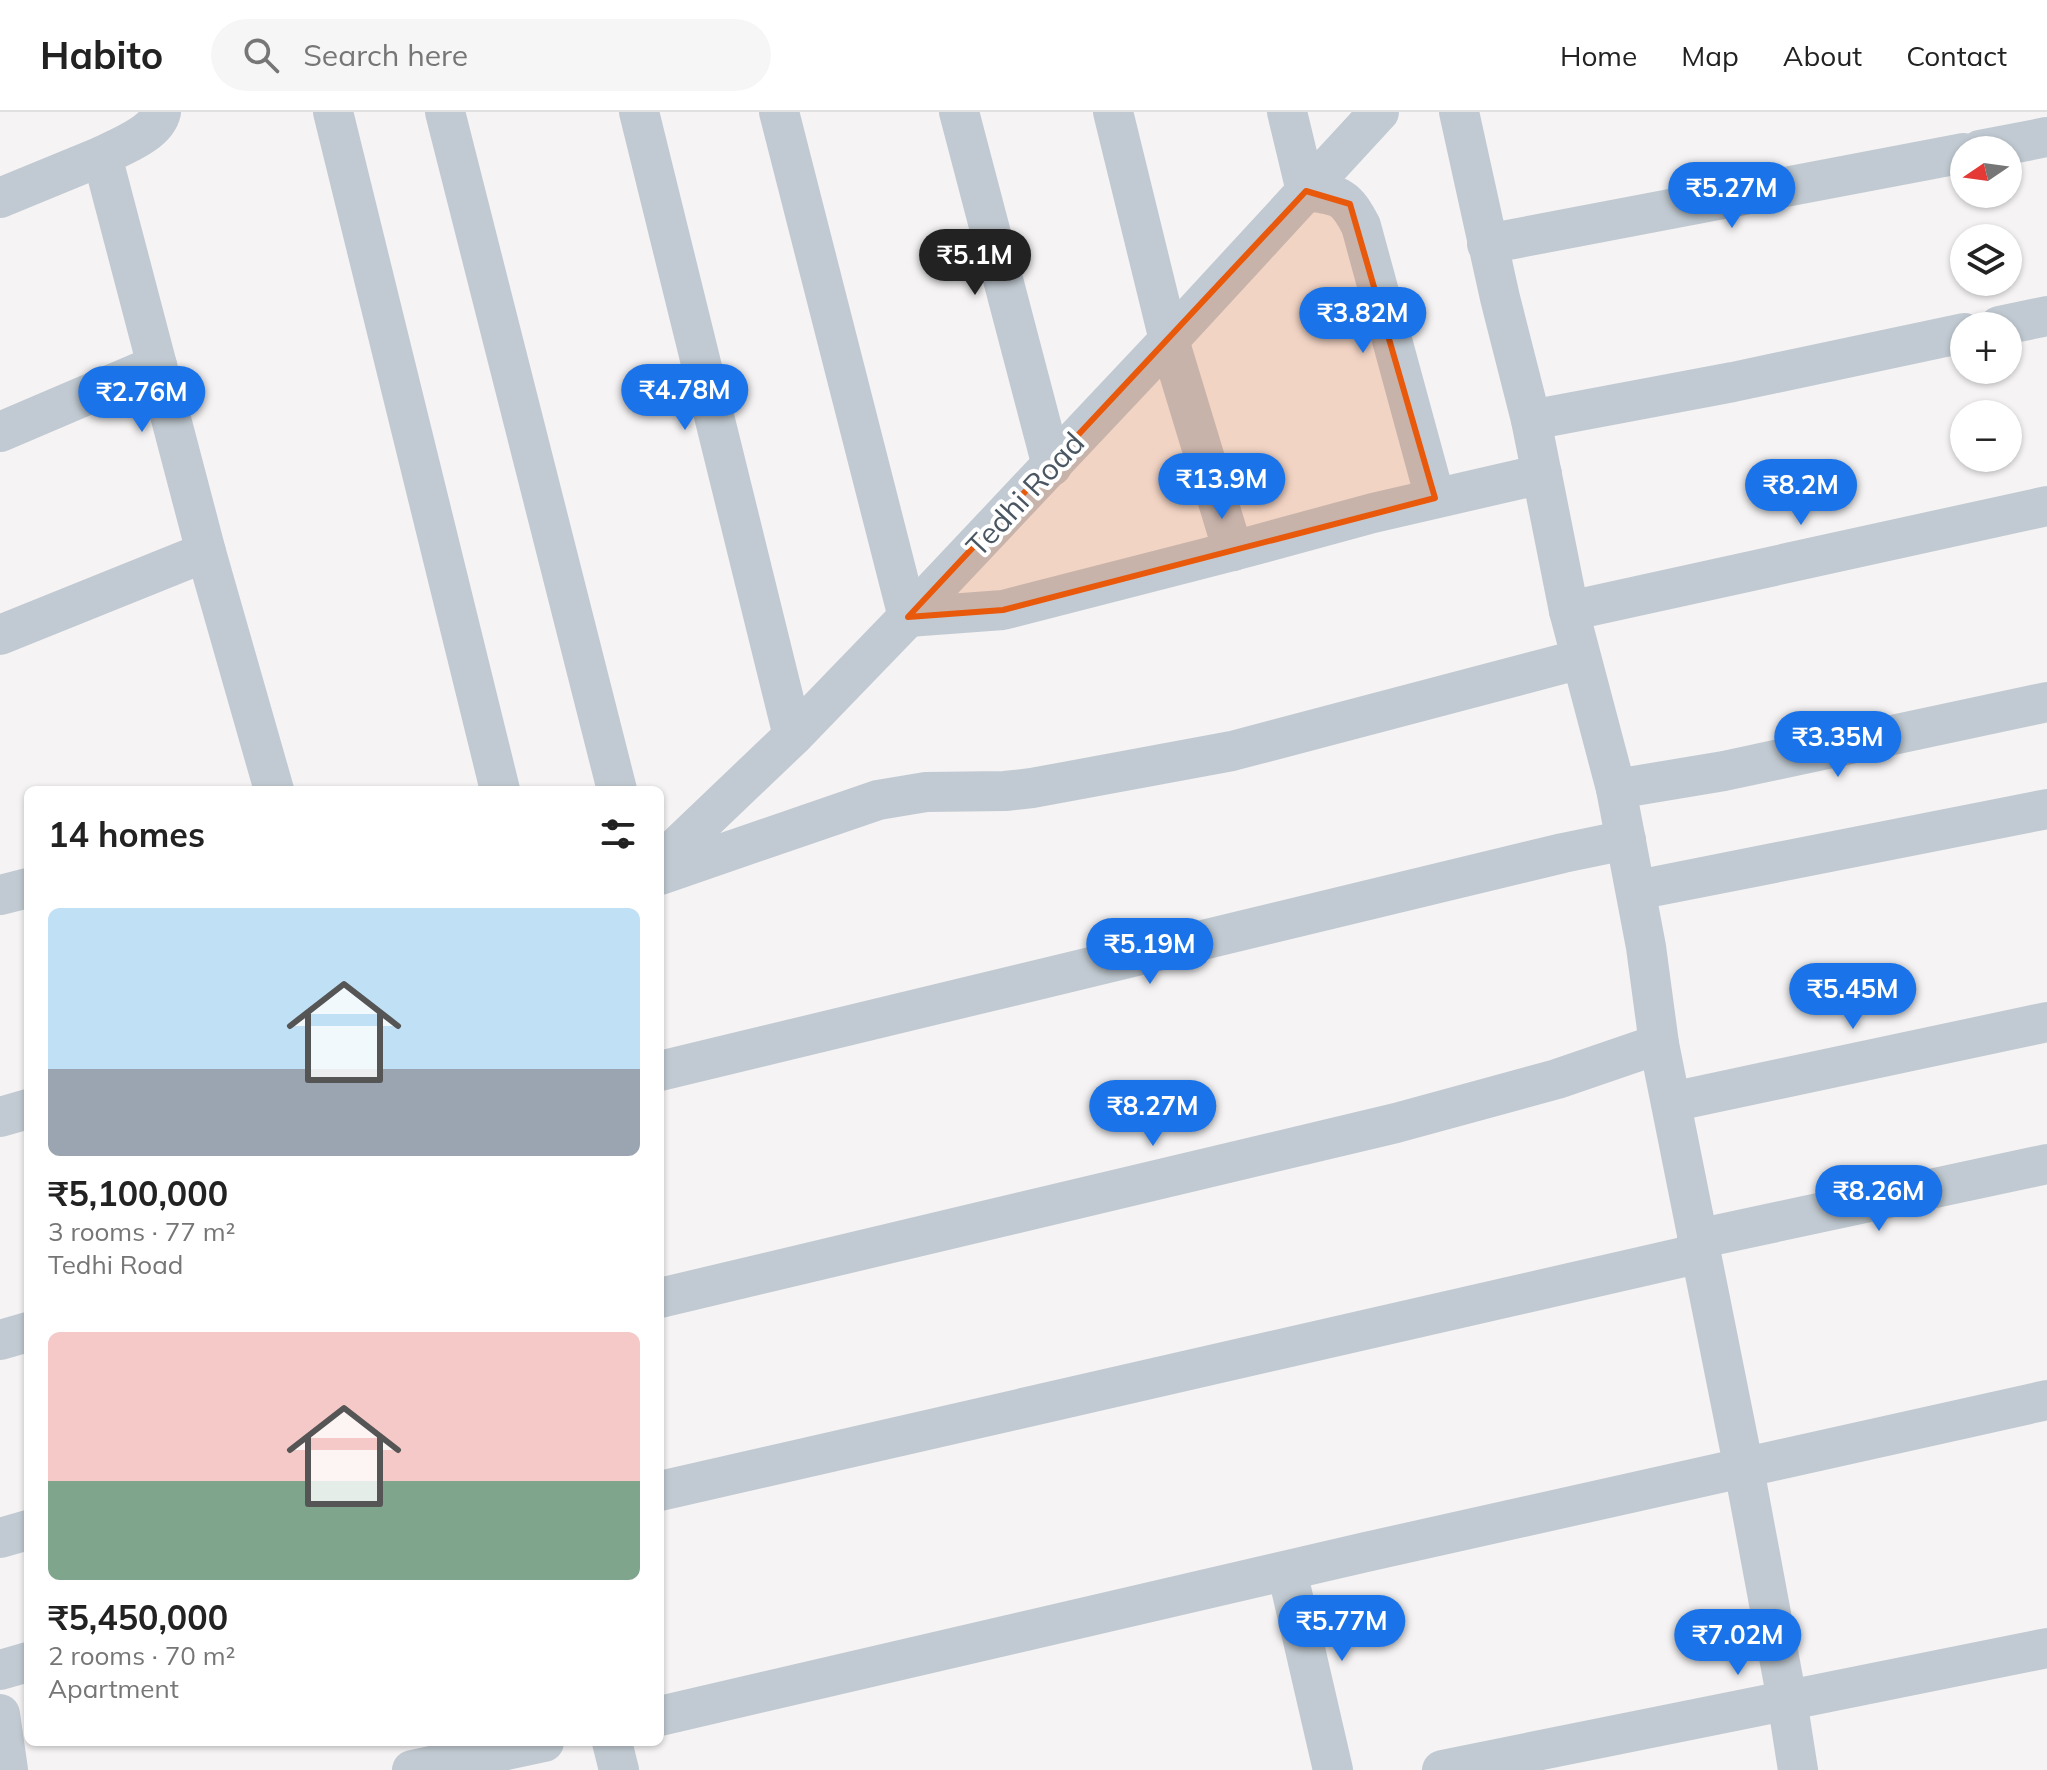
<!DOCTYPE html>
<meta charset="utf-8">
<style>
body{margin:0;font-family:Mulish,sans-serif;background:#f6f6f6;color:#222;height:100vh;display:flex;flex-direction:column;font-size:30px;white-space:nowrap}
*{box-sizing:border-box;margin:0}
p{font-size:26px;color:#767676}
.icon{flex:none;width:44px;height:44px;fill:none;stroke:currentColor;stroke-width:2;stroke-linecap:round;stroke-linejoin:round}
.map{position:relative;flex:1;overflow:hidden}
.panel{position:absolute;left:24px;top:674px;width:640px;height:960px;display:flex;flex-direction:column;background:#fff;border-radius:12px;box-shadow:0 2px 6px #0004}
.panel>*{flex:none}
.needle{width:52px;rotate:257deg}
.tools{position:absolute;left:1950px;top:24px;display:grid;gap:16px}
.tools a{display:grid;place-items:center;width:72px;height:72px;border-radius:50%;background:#fff;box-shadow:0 2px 6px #0004;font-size:40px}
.price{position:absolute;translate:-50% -68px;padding:0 18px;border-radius:28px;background:#1a73e8;color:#fff;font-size:26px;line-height:52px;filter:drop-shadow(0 2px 4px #0008)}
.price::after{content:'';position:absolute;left:50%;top:48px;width:24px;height:18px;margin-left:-12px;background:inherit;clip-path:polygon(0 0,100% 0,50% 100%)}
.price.selected{background:#222;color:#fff}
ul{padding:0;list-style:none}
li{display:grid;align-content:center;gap:16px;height:424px;padding:0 24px}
li span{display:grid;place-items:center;height:248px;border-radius:12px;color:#555}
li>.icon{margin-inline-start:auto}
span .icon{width:144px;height:144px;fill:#fffc;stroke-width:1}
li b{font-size:34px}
h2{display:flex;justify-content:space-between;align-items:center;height:96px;padding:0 24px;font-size:34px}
header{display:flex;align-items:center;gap:48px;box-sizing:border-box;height:112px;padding:0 40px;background:#fff;border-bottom:2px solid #e0e0e0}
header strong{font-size:38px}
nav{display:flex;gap:44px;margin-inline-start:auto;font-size:28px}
.search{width:560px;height:72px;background:#f6f6f6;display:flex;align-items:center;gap:20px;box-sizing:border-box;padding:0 28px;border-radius:44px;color:#767676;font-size:30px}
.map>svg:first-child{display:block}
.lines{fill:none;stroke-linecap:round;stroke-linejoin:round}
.street{stroke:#c1cad2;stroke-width:40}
.marked{fill:#e8590c;fill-opacity:0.2;stroke:#e8590c;stroke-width:6;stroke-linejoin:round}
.labels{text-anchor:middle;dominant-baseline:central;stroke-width:8;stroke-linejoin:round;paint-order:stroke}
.street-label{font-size:30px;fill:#4a5661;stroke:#fff}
</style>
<header>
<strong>Habito</strong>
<div class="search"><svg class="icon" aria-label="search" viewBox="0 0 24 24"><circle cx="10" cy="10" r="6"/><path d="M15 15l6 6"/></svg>Search here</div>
<nav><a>Home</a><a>Map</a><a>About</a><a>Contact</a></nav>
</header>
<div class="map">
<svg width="2047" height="1658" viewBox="0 0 2047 1658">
<rect width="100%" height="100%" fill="#f5f3f3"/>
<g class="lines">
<g class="street">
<path d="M161 0C156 22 121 34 102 44L206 440 274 678"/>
<path d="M333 0 500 678"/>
<path d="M445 0 617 678"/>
<path d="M639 0 793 624"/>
<path d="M779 0 908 505 1003 498 1233 439 1373 401 1542 362"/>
<path d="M959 0 1052 354"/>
<path d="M1113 0 1169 228 1233 439"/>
<path d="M1287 0 1306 79C1340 84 1345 83 1361 114L1435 386"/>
<path d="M1459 0 1500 186 1531 308 1569 499 1616 677 1646 835 1659 932 1744 1357 1787 1588 1798 1658"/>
<path d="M1980 38 2047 25"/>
<path d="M0 86 102 44"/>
<path d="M1487 132 1964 41"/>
<path d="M1999 214 2047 204"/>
<path d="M1531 308 1733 270 1964 221"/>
<path d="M0 320 157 253"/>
<path d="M1569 499 2047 394"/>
<path d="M0 523 206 440"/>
<path d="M1616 677 1724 659 2047 590"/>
<path d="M660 751 793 624 908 505 1169 228 1379 0"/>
<path d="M660 763 878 688 926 680 1005 679 1032 676 1232 639 1581 547"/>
<path d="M1637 778 2047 697"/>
<path d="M0 783 28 776"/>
<path d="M660 959 1563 741 1626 728"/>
<path d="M1671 990 2047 910"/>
<path d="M0 1005 28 997"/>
<path d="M1697 1127 2047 1052"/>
<path d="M660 1186 1396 1011 1557 967 1659 932"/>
<path d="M0 1228 28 1220"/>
<path d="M660 1379 1701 1141"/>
<path d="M0 1426 28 1418"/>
<path d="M1287 1459 1333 1658"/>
<path d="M0 1558 28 1550"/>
<path d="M0 1602 8 1658"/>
<path d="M660 1604 1366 1440 2047 1288"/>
<path d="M612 1630 619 1658"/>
<path d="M412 1658 544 1630"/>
<path d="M1442 1658 2047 1536"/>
</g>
</g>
<path class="marked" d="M1306 79 1350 92 1435 386 1003 498 908 505Z"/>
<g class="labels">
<g class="street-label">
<text transform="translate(1025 382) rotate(-47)">Tedhi Road</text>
</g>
</g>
</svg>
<div class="tools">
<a><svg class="needle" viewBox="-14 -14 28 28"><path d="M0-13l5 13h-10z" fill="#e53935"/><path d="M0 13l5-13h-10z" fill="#767676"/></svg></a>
<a><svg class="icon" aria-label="layers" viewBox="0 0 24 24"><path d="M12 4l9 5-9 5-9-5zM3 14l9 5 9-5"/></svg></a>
<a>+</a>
<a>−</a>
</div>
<b class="price" style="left:1732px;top:118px">₹5.27M</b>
<b class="price selected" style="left:975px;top:185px">₹5.1M</b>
<b class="price" style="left:1363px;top:243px">₹3.82M</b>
<b class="price" style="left:685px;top:320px">₹4.78M</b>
<b class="price" style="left:142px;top:322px">₹2.76M</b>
<b class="price" style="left:1222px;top:409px">₹13.9M</b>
<b class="price" style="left:1801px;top:415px">₹8.2M</b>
<b class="price" style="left:1838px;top:667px">₹3.35M</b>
<b class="price" style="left:1150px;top:874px">₹5.19M</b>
<b class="price" style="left:1853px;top:919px">₹5.45M</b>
<b class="price" style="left:1153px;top:1036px">₹8.27M</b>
<b class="price" style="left:1879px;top:1121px">₹8.26M</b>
<b class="price" style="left:1342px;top:1551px">₹5.77M</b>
<b class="price" style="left:1738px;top:1565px">₹7.02M</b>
<section class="panel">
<h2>14 homes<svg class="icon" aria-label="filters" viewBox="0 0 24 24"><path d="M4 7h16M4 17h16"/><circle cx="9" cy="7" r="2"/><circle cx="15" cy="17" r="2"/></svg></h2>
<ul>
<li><span style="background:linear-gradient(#bfe0f5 65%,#9aa5b1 0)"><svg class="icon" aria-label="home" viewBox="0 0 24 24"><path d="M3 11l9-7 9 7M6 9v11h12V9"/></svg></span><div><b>₹5,100,000</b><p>3 rooms · 77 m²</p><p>Tedhi Road</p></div></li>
<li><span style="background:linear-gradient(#f6c9c9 60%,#7fa58c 0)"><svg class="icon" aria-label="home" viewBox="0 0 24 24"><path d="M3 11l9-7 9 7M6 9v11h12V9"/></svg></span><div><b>₹5,450,000</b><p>2 rooms · 70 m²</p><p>Apartment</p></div></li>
</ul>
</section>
</div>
